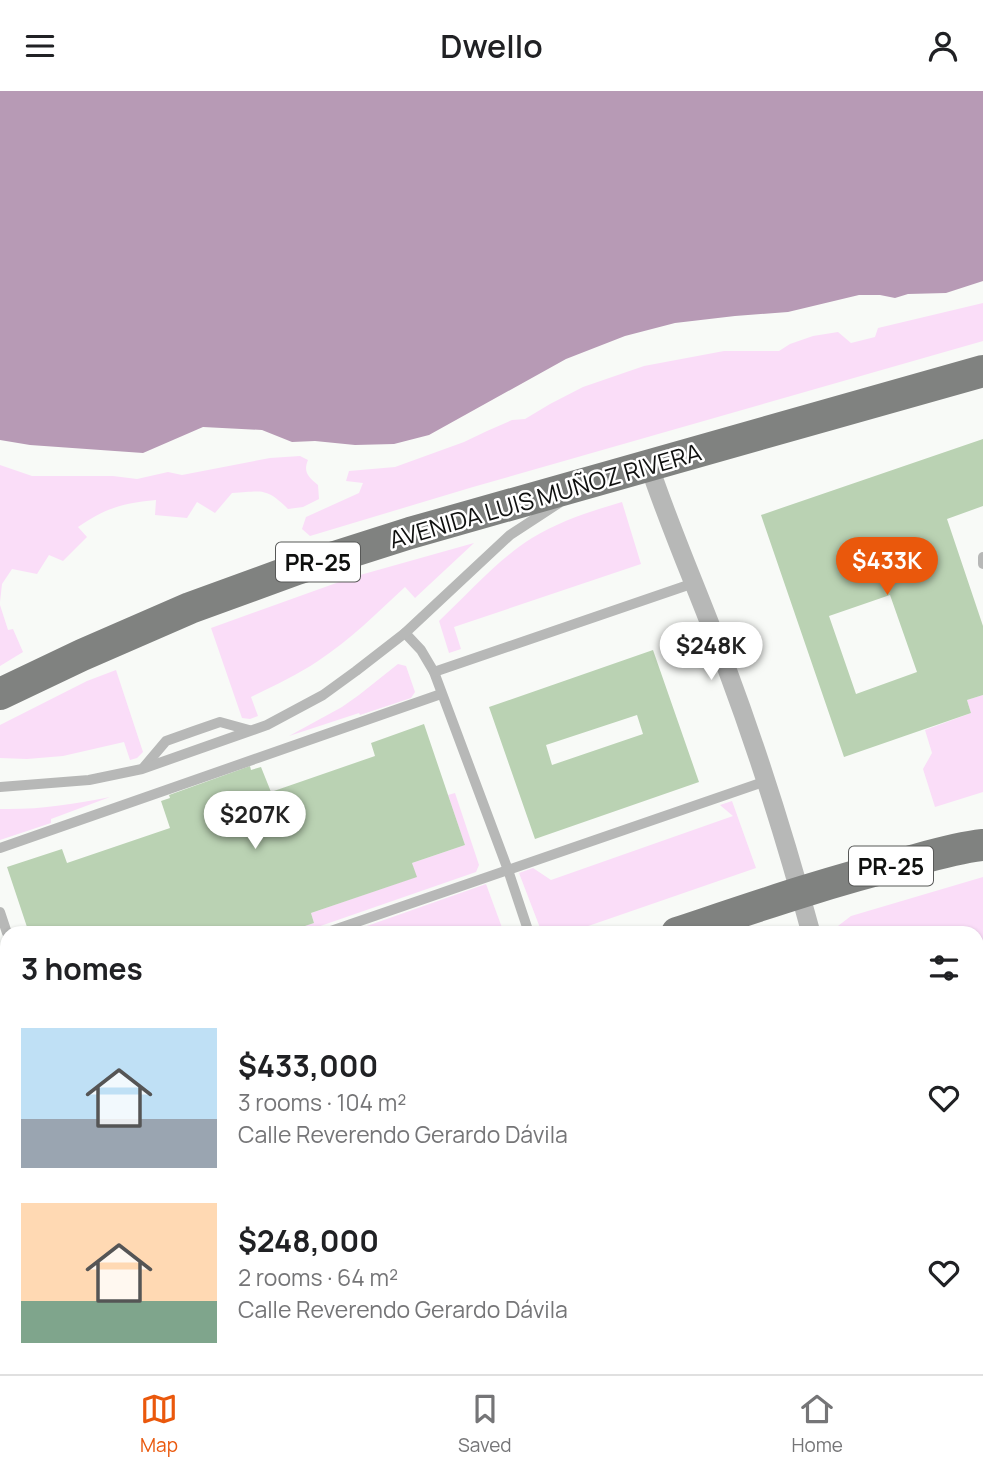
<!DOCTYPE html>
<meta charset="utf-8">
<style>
body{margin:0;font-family:Manrope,sans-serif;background:#f2f2f2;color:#202124;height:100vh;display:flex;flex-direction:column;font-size:26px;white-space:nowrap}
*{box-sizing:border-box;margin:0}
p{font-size:23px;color:#757577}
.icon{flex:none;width:38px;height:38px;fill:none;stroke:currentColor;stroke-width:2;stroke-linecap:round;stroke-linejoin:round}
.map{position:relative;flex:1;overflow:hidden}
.details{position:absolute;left:0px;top:835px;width:984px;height:450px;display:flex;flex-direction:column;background:#fff;border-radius:21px 21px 0 0;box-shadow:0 2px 5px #0004}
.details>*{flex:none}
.price{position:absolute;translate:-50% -60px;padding:0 16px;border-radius:24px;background:#fff;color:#222;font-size:23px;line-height:46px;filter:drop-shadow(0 2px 4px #0008)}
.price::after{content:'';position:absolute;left:50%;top:42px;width:21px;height:16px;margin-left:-10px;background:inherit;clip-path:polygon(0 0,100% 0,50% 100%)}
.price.current{background:#ea580c;color:#fff}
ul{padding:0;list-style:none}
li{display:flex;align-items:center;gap:21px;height:175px;padding:0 21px}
li span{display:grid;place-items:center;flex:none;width:196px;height:140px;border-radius:0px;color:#555}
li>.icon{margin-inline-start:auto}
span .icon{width:84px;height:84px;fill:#fffc;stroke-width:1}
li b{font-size:30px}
h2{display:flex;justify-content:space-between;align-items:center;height:84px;padding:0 21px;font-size:30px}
header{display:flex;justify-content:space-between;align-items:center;height:91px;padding:0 21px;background:#fff;font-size:32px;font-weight:600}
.menu{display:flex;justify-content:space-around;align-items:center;height:98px;border-top:2px solid #e0e0e0;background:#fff;font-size:19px;color:#757577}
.menu a{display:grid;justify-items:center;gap:4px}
.menu .current{color:#ea580c}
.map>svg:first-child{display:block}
.green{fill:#faddf8}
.water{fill:#b79ab5}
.building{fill:#bad2b3;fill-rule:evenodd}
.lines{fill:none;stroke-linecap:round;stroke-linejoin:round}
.service{stroke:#b7b8b7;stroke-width:10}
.minor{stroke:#b7b8b7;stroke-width:19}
.tertiary{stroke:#b7b8b7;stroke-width:24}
.primary{stroke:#808280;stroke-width:32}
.labels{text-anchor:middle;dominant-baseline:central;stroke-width:5;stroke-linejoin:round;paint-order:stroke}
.shield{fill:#fff;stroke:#575857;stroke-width:2}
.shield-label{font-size:23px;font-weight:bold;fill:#0f100f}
.street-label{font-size:24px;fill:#0f100f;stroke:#fff}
</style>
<header><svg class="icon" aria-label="menu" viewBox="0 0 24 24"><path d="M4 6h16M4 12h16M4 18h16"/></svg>Dwello<svg class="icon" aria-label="person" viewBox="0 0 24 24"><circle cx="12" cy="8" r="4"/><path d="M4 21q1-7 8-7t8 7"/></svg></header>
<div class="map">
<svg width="983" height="1283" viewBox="0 0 983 1283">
<rect width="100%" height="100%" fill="#f8faf7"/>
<g class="green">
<path d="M983 212V250L473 396 310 445 302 438 306 426 359 402 363 392 346 390 349 380 395 376 464 351 487 340 512 329 525 328 550 313 583 296 644 275 724 260H779L790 253 813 245 838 241 851 252 875 246 878 237Z"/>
<path d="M300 365 308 369C303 381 308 386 318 394L319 408 303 416 288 418C265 395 261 401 232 402L215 422 197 411 187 427 155 424 156 409C123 412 106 417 78 436L87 446 63 470 49 464 37 483 12 478 2 493 0 511V374L32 385H113L137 388 168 381 182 384 270 367Z"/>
<path d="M622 411 641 473 454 536 461 558 449 562 439 530C469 502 497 469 532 447 560 430 591 420 622 411Z"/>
<path d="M474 452 415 507 405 496C377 522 350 549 318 570 297 584 274 595 251 606L258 625 250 628 242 627 211 537 353 486Z"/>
<path d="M0 514 8 539 13 538 23 561 0 575Z"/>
<path d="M398 573 406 575 415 601 411 607 360 624 359 622 289 645 342 616 359 604Z"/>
<path d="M116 579 143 661 137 667 130 669 124 651 63 665 27 668 0 667V634L87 590Z"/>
<path d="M983 604V701L935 716 923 678 932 662 925 639 971 622 967 609Z"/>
<path d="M455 702 479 774 476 781 306 840 304 835 314 832 311 822 416 786 412 772 465 754 448 704Z"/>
<path d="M110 706 51 728V732L0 749V718C38 719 73 713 110 706Z"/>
<path d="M732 710 756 777 568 842H542L519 782 533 777 551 789 733 725 720 714Z"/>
<path d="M983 786V931L977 932 976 842H837L838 835 851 825Z"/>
<path d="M486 793 504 842H347Z"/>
<path d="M7 1103V1211L0 1213V1105Z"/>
</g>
<path class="water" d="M0 0H983V190L946 202 908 203 895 207 880 204H859L788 221 735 225 675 232 625 245 566 268 429 344 394 353 355 354 315 350 292 351 262 339 203 336 143 362 30 354 0 349Z"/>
<g class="building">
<path d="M983 348V415L947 428 983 535V604L967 609 971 622 844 666 761 424ZM890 504 917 581 856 603 829 525Z"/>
<path d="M653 559 699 691 535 748 489 616ZM637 624 643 643 552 674 546 654Z"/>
<path d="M424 633 465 754 412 772 417 786 311 822 314 832 284 842H29L7 776 62 758 67 772 170 737 161 710 170 707 169 704 250 675 251 679 261 676 271 701 375 665 371 652Z"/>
<path d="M90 1278H145L147 1283H91Z"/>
<path d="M175 1278H266L267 1283H176Z"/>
<path d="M272 1278H356L357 1283H273Z"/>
<path d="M438 1278H781L782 1283H439Z"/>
</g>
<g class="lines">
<g class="service">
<path d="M983 466V473"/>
<path d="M405 542 421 559 434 581 508 779 529 842"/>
<path d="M434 581 694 492"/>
<path d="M144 676 166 650 194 640 220 631 249 639"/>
<path d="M0 696 89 689 142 678 267 634 323 604 356 580 405 542 510 444 559 412"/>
<path d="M0 757 441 603"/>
<path d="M0 821 7 842"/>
<path d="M325 842 766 690"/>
<path d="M0 953 7 951"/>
<path d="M976 985 979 993"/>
</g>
<g class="minor">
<path d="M649 374C672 443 702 509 727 578 759 664 787 753 811 842"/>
<path d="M374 1278 376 1283"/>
<path d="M425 1278 426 1283"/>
</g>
<g class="tertiary">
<path d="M976 946 983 944"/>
<path d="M0 1229 7 1227"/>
</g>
<g class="primary">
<path d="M0 603 82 564 190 517 297 478 410 442 983 280"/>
<path d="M677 842C752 817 827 791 904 772 930 765 956 757 983 754"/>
<path d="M0 1076 7 1073"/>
</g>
</g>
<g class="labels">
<g class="shield">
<rect x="276" y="451.5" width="84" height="39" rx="5"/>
<rect x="849" y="755.5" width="84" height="39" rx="5"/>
</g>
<g class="shield-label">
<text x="318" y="471">PR-25</text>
<text x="891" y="775">PR-25</text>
</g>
<g class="street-label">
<text transform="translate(545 404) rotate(-16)">AVENIDA LUIS MUÑOZ RIVERA</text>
</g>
</g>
</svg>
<b class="price current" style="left:887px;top:506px">$433K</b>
<b class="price" style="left:711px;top:591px">$248K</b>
<b class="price" style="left:255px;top:760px">$207K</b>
<section class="details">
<h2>3 homes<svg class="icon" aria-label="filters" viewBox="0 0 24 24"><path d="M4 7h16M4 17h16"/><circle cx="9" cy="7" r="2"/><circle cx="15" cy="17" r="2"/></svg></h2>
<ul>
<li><span style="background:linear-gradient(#bfe0f5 65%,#9aa5b1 0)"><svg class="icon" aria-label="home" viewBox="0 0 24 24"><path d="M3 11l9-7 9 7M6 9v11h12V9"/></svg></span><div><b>$433,000</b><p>3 rooms · 104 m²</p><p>Calle Reverendo Gerardo Dávila</p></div><svg class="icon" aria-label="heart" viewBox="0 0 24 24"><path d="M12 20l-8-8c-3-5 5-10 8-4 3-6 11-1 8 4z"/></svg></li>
<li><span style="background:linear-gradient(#ffd9b3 70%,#7fa58c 0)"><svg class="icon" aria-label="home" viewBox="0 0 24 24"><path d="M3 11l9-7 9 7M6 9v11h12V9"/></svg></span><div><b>$248,000</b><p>2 rooms · 64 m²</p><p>Calle Reverendo Gerardo Dávila</p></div><svg class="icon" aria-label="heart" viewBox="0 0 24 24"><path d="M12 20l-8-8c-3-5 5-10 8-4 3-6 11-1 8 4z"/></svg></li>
</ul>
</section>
</div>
<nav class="menu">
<a class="current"><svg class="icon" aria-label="map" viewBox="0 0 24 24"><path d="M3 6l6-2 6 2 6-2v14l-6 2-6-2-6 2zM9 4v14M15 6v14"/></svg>Map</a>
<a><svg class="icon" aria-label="saved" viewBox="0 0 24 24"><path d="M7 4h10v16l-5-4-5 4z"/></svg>Saved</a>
<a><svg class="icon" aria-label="home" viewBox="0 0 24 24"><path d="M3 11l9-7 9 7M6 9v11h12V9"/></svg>Home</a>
</nav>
